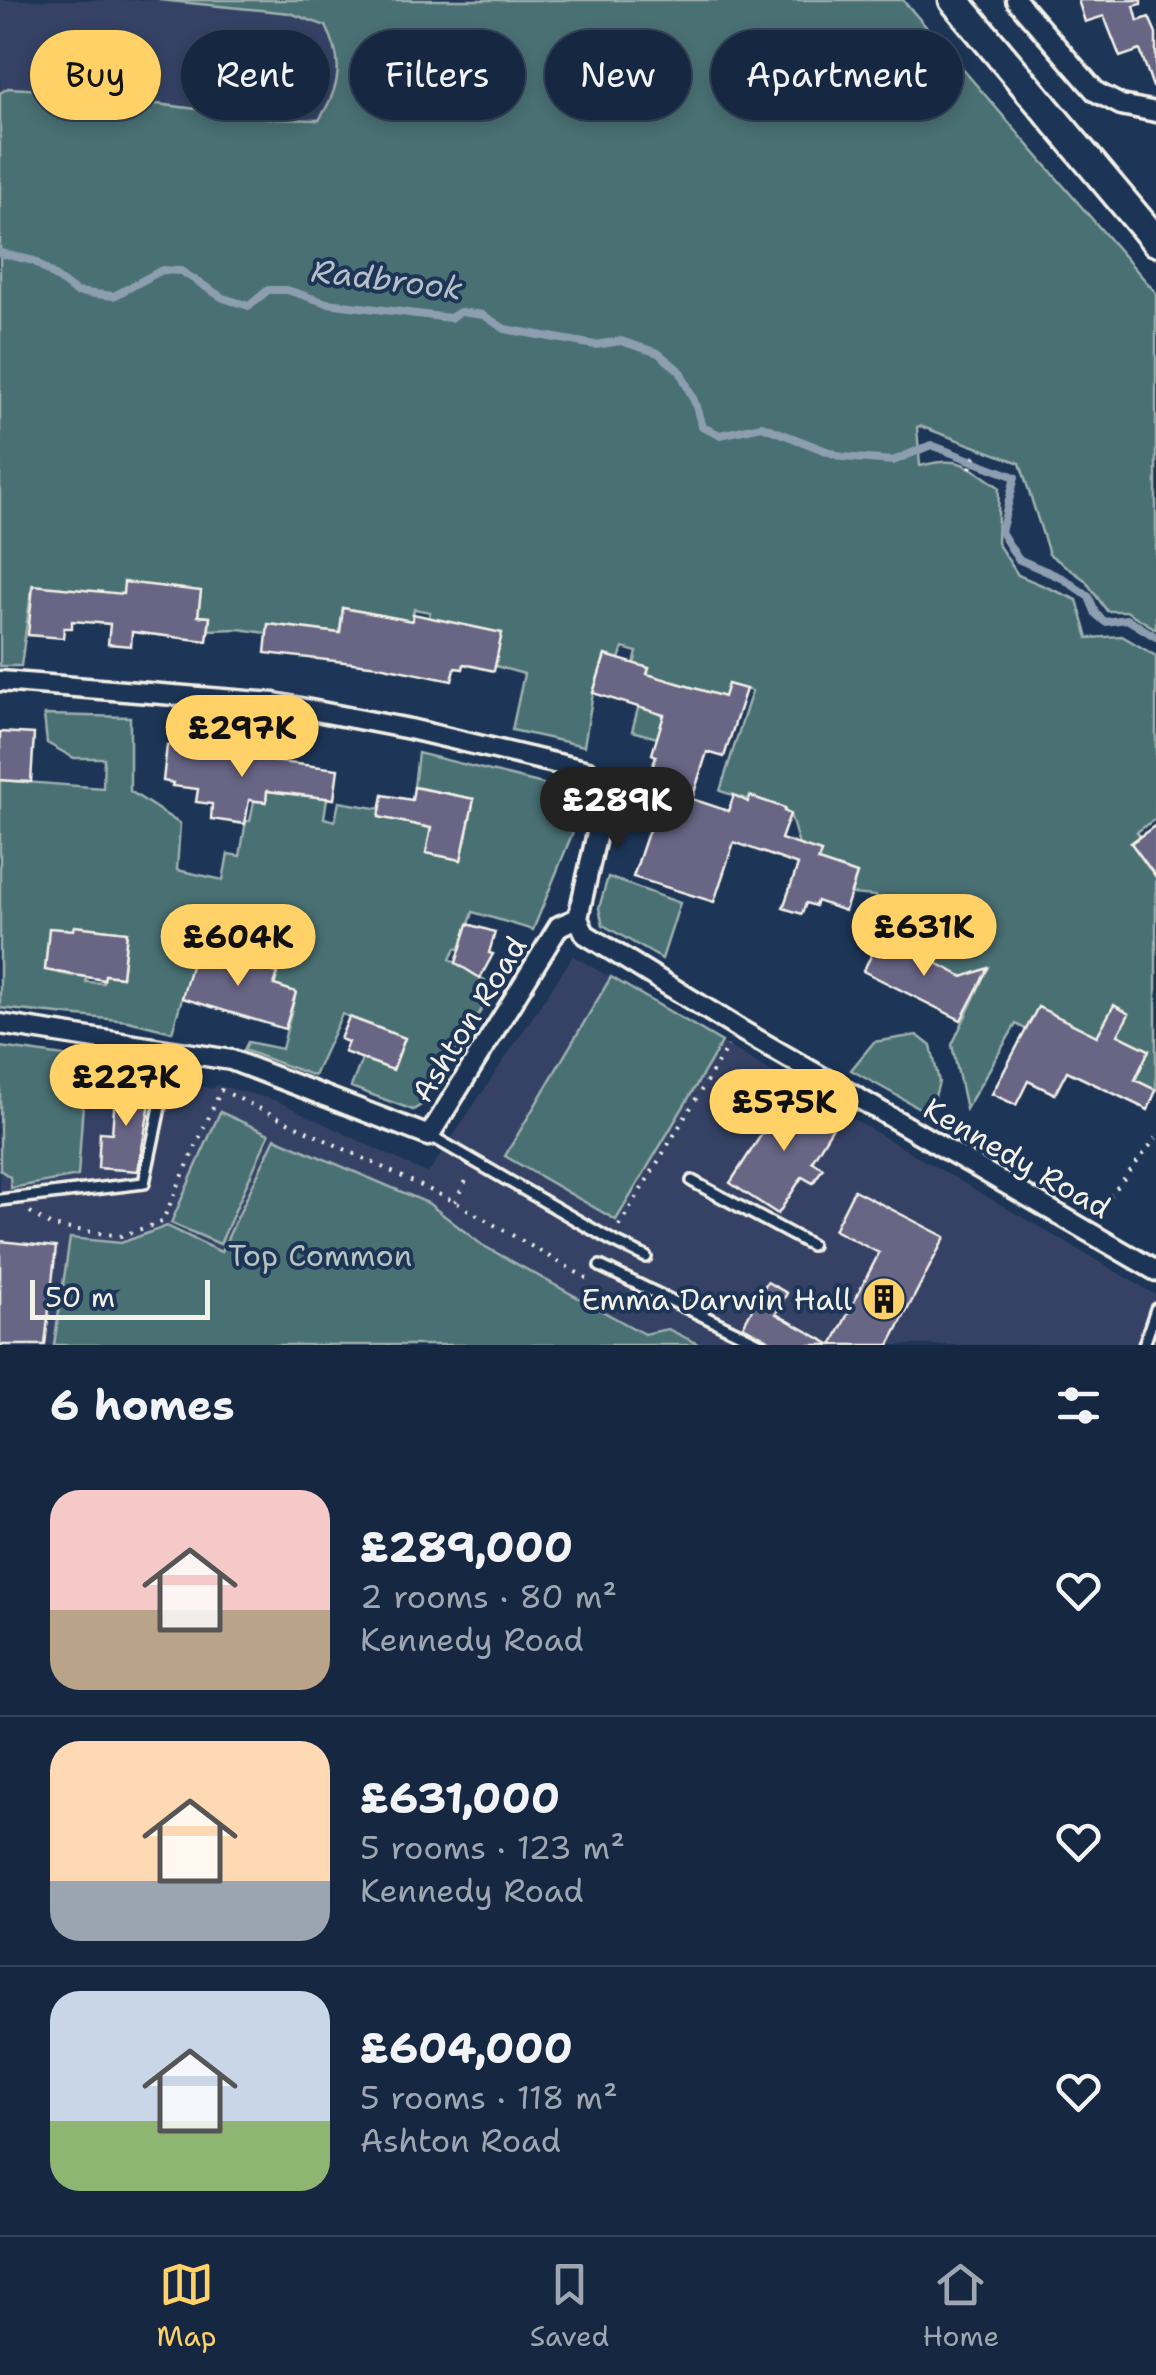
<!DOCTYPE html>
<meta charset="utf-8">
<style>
body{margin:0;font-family:"Shantell Sans",sans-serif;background:#1f3048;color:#f1f3f6;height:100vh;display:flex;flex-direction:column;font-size:38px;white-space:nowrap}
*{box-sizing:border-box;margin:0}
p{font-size:32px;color:#9ea6b1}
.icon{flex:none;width:55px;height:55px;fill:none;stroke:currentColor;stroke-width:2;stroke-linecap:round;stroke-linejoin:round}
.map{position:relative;height:1345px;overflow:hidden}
.details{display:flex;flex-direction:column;background:#162841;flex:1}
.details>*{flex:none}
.banner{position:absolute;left:30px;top:30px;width:1098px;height:90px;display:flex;gap:20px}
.scale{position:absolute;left:30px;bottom:25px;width:180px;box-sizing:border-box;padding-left:10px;border:5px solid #f4f1e8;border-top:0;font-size:28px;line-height:35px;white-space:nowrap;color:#f4f1e8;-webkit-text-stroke:8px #1d3557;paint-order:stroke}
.price{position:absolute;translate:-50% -85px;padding:0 22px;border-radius:35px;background:#ffd166;color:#111;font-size:32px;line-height:65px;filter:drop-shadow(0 2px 5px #0008)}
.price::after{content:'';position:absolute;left:50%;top:60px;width:30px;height:22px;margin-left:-15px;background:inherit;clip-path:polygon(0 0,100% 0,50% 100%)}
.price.selected{background:#222;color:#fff}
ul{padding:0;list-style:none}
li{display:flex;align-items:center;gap:30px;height:250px;padding:0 50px}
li+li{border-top:2px solid #35445a}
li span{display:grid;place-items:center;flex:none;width:280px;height:200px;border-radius:30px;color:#555}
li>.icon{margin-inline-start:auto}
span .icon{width:120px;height:120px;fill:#fffc;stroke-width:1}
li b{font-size:42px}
h2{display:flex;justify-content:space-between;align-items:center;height:120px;padding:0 50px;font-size:42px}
.chip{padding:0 35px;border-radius:45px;background:#162841;box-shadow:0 5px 15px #0003,0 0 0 2px #35445a;font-size:35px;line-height:90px}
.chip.selected{background:#ffd166;color:#111}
.tab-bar{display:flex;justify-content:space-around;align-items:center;height:140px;border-top:2px solid #35445a;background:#162841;font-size:28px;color:#9ea6b1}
.tab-bar a{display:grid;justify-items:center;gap:5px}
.tab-bar .selected{color:#ffd166}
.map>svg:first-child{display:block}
.built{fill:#344365}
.green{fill:#497073;stroke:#9eb0ae;stroke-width:2.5;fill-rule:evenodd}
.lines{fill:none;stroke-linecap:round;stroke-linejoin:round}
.stream{stroke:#8c9eb0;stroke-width:8}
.building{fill:#686585;stroke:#f4f1e8;stroke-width:2.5}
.service-casing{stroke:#f4f1e8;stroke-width:16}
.minor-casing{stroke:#f4f1e8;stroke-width:25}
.secondary-casing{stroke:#f4f1e8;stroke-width:35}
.path{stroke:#f4f1e8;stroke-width:4;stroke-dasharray:2.5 8;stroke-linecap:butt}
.service{stroke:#1d3557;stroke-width:9}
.minor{stroke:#1d3557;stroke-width:18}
.secondary{stroke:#1d3557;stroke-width:28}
.labels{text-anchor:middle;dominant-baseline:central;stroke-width:8;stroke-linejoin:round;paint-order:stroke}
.street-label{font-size:30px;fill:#f4f1e8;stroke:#1d3557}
.park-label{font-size:30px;fill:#b8c4bf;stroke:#1d3557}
.poi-label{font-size:30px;fill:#f4f1e8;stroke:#1d3557;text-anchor:end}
.water-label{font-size:32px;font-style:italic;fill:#b7c0c7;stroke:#1d3557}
</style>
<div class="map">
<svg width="1156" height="1345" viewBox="0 0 1156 1345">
<rect width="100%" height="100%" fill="#1d3557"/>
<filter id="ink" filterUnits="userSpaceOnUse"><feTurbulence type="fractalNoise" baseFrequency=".01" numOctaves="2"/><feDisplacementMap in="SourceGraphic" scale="20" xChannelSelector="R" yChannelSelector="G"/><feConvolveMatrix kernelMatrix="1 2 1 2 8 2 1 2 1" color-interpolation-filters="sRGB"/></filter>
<g filter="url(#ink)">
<g class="built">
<path d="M0 0H706L586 259 0 190Z"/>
<path d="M573 956 1156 1295V1345H0V1047L86 1059 213 1089 217 1085 275 1100 428 1174Z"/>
</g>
<g class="green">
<path d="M159 0H903L1156 293V629L1126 611H1107L1085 580 1049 554 1020 463 920 426 917 427 920 466C960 455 966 465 999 487L997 543 1018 575 1077 600 1088 638 1122 636 1156 656V818L1137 832 1140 836 1131 843 1148 867 1156 862V1090L1135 1080 1149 1050 1112 1041 1027 1030 1016 1024 966 1109 952 1045 981 983 978 977C937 977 895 955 858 940L876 896 851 894 857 874 818 861 821 852 799 845 790 814 784 811V808L751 796 749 800 720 791 752 691 728 684 724 697 674 682 657 738 632 731 649 668 634 664 637 652 623 648 619 659 605 655 593 693 584 746 512 730 524 674 424 646 430 612 414 609 412 621 343 608 338 644 239 629 209 630 210 618 198 616 201 591 158 586 133 616 103 592 32 585 21 666H0V93L8 88 46 90 276 119 319 120C341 86 344 61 326 26L290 13Z"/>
<path d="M44 715 130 717V791L180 824 177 870 223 880 228 854 240 856 246 821H250L254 801 266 802 267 791 327 798 324 818 335 821 339 802 381 809 380 817 431 828 426 853 461 860 474 799 414 787 418 753 571 791 578 798 577 822 533 930 473 912 463 942 466 953 456 948 450 959 496 987 421 1105 413 1110 351 1087 362 1059 393 1070 405 1038 342 1014 314 1076 244 1050 248 1042 282 1049 296 992 274 985 278 972 251 964 226 972 230 958 197 948 172 1032 128 1021 0 1008V780L103 788 104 758H74L47 743ZM74 926 127 932 122 977 105 975 103 983 86 982 87 971 74 969 73 976 45 970 50 928 73 930Z"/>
<path d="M608 877 680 903 662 959 603 925 599 908Z"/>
<path d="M611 977 722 1042 616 1220 505 1156Z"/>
<path d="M917 1035 931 1046 939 1082 930 1114 851 1070 874 1042Z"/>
<path d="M0 1047 86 1059 78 1176 11 1188 10 1177 0 1170Z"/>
<path d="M220 1112 269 1134 220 1244 171 1223Z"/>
<path d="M275 1138 428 1203 482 1245 644 1334 668 1329 700 1345H54L70 1238 121 1243 167 1226 221 1252Z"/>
</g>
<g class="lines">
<path class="stream" d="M0 253 34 261 76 292 114 296 162 270 181 271 223 298 249 306 268 290H287L327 303 450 318 460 312 483 315 505 329 595 345 621 341 658 353 680 371 695 403 702 427 720 435 762 426 842 457 893 461 931 445 1015 477 1001 532 1018 559 1064 579 1089 597 1096 614 1105 622 1127 619 1156 637"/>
</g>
<g class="building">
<path d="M1078 0H1141V4L1134 6 1138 21 1149 17 1156 33V87H1153L1140 50 1120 57 1104 16 1085 22Z"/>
<path d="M124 582 201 591 198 616 210 617 207 641 132 632 131 646 108 644 110 624 72 621V628H64L63 638 28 635 33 585 123 594Z"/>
<path d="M343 608 412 621 413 614 502 633 494 671 464 664 463 669 455 668 452 681 379 666 265 653 268 624 340 633Z"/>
<path d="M605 655 649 668 647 674 724 697 728 684 746 689 724 757 707 752 692 799 728 811 734 795 748 802 750 796 785 808 784 811 790 814 781 839 821 852 818 861 857 874 845 911 817 901 815 906 806 903 802 914 783 908 798 865 734 842 714 902 633 877 656 809 640 804 656 756 652 754 664 715 593 693Z"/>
<path d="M0 732 34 734 31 782 0 780Z"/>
<path d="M167 745 223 751 222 755 338 769 334 799 267 791 266 802 249 800 245 824 211 819 212 804 196 802 198 789 172 786 173 783 163 781Z"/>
<path d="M414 787 474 799 461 860 426 853 431 828 379 817 383 795 412 800Z"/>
<path d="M1156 825V877L1131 843Z"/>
<path d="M468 924 495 932 489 953 493 954 480 978 456 963Z"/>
<path d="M74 926 127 932 122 977 105 975 104 980 45 970 49 928 73 930Z"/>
<path d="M891 939 963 977 988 968 961 1020 863 971 876 947 884 951Z"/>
<path d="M196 948 278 973 274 985 296 992 285 1029 182 998Z"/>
<path d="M1114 1005 1129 1014 1118 1035 1149 1050 1135 1080 1156 1090 1148 1110 1067 1071 1055 1094 1028 1081 1016 1105 992 1094 1038 1007 1097 1036Z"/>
<path d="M349 1017 405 1038 393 1070 344 1052 348 1042 340 1039Z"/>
<path d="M116 1084 153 1086 138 1171 98 1168 100 1132 112 1133Z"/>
<path d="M789 1092 836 1122 812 1161 823 1168 813 1183 802 1177 778 1214 730 1183Z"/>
<path d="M854 1190 945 1237 889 1345H778L743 1326 767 1282 787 1293 776 1314 832 1345 879 1253 834 1230Z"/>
<path d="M0 1241 56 1247 45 1345H0Z"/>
</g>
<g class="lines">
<defs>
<g id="service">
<path d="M431 1136 611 1240 646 1257"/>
<path d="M692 1181 811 1245"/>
<path d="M0 1200 144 1183 172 1050"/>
<path d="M600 1266 763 1345"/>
<path d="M1144 1345 1156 1309"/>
</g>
<g id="minor">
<path d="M1016 0 1096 92 1121 105 1156 112"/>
<path d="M0 681 274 703 410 729 588 771C602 780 602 790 603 806L578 918 585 934 739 1029 1156 1271"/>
<path d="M0 1024 231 1060 429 1136 559 926 578 918"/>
</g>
<path id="secondary" d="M954 0 1156 241"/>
</defs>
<use href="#service" class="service-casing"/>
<use href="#minor" class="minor-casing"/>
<use href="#secondary" class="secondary-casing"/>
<g class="path">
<path d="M970 468 978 450"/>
<path d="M455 1202 469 1175"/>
<path d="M30 1212 51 1226 120 1236 162 1222 221 1090 455 1202 588 1279"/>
<path d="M1097 1213 1156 1138"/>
<path d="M619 1226 728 1046"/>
</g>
<use href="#service" class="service"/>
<use href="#minor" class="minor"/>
<use href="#secondary" class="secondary"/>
</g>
</g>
<defs>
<symbol id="building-disc" viewBox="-11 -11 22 22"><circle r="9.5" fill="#ffd166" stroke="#1d3557"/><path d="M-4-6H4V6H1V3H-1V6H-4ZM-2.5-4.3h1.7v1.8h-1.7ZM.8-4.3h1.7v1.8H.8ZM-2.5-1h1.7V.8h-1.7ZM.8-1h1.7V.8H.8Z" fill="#111"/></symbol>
</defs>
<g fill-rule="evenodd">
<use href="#building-disc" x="859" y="1274" width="50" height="50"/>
</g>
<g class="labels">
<g class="street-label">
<text transform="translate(469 1019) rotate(-58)">Ashton Road</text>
<text transform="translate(1017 1158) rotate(30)">Kennedy Road</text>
</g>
<g class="park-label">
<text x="320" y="1255">Top Common</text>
</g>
<g class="poi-label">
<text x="852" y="1299">Emma Darwin Hall</text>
</g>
<g class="water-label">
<text transform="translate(387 279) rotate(7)">Radbrook</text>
</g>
</g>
</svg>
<div class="scale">50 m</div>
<b class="price" style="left:242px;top:780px">£297K</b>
<b class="price selected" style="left:617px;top:852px">£289K</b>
<b class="price" style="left:924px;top:979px">£631K</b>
<b class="price" style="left:238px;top:989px">£604K</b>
<b class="price" style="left:126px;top:1129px">£227K</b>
<b class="price" style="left:784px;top:1154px">£575K</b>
<div class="banner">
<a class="chip selected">Buy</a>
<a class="chip">Rent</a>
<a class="chip">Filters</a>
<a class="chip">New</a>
<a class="chip">Apartment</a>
</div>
</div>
<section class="details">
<h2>6 homes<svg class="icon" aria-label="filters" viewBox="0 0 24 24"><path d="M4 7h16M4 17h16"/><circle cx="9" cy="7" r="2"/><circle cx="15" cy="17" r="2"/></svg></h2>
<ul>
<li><span style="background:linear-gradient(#f6c9c9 60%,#b9a48a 0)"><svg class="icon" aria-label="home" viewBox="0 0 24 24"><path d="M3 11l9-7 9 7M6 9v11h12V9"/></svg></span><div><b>£289,000</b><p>2 rooms · 80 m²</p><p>Kennedy Road</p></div><svg class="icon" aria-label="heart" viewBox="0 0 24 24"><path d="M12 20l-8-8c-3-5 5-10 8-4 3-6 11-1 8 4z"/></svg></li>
<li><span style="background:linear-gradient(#ffd9b3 70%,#9aa5b1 0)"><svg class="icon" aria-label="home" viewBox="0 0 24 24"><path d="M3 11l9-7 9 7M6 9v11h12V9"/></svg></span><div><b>£631,000</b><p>5 rooms · 123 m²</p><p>Kennedy Road</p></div><svg class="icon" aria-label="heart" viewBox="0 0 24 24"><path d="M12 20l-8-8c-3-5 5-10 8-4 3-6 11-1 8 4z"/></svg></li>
<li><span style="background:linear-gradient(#c9d6e8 65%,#8fb573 0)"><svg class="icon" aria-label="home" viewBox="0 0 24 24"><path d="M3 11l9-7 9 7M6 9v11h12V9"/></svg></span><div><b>£604,000</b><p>5 rooms · 118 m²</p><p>Ashton Road</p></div><svg class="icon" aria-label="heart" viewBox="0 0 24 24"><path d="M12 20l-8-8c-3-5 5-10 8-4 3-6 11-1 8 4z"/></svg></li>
</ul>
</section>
<nav class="tab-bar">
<a class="selected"><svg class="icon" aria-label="map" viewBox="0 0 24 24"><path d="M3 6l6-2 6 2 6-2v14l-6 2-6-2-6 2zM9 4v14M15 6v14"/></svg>Map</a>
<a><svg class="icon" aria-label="saved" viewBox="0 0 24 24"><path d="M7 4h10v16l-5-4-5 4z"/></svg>Saved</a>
<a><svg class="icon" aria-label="home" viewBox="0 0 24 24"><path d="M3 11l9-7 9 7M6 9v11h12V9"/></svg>Home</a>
</nav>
